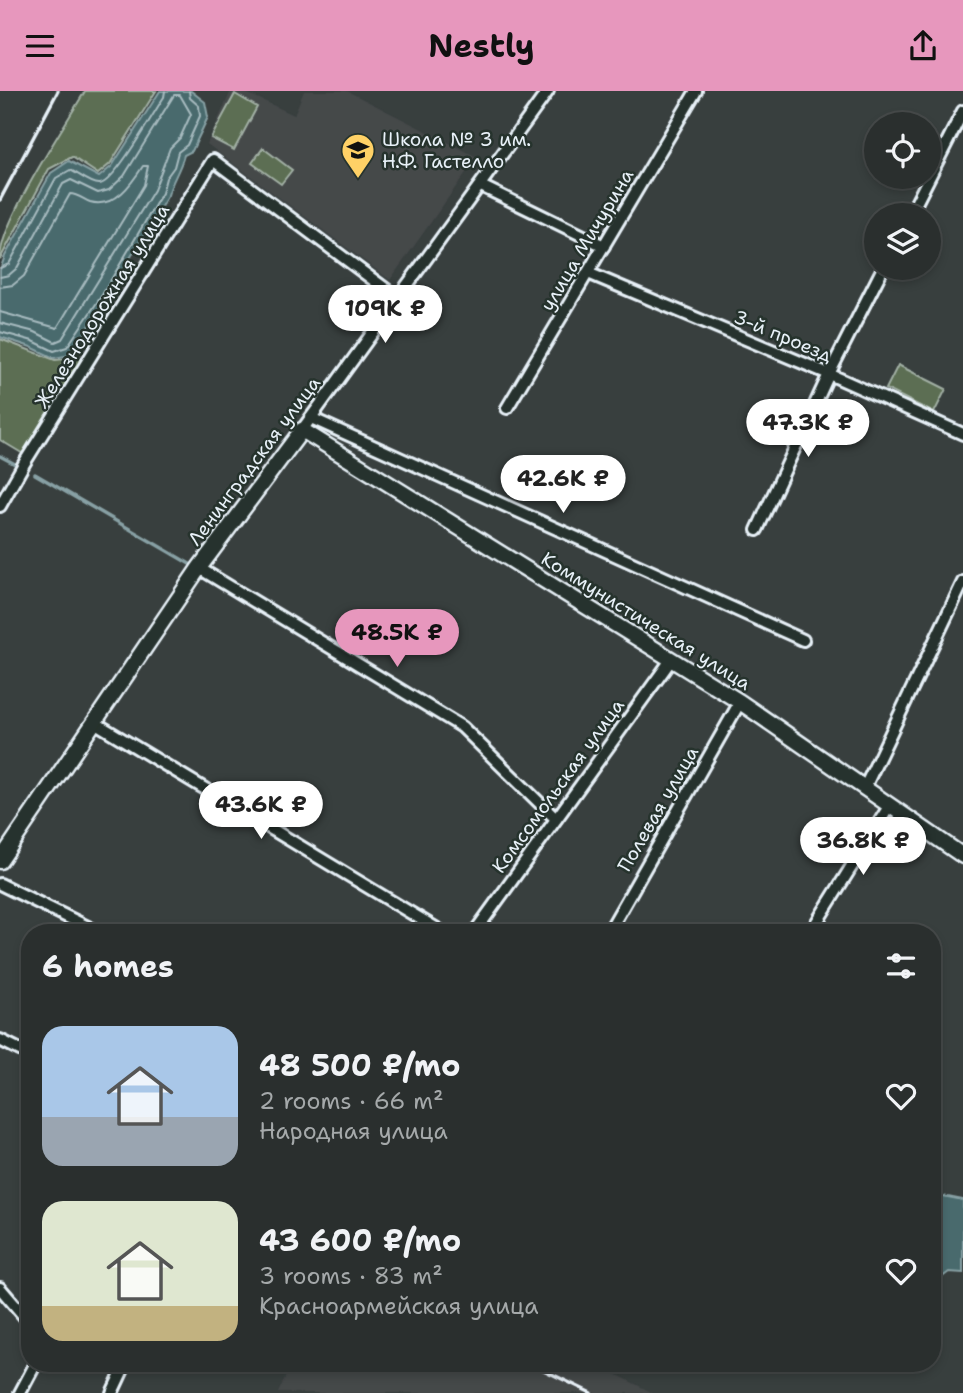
<!DOCTYPE html>
<meta charset="utf-8">
<style>
body{margin:0;font-family:"Shantell Sans",sans-serif;background:#323736;color:#f1f3f6;height:100vh;display:flex;flex-direction:column;font-size:26px;white-space:nowrap}
*{box-sizing:border-box;margin:0}
p{font-size:23px;color:#a5a9aa}
.icon{flex:none;width:38px;height:38px;fill:none;stroke:currentColor;stroke-width:2;stroke-linecap:round;stroke-linejoin:round}
.map{position:relative;flex:1;overflow:hidden}
.details{position:absolute;left:21px;top:833px;width:920px;height:448px;display:flex;flex-direction:column;background:#2a2f2e;border-radius:28px;box-shadow:0 4px 10px #0003,0 0 0 2px #464a4a}
.details>*{flex:none}
.buttons{position:absolute;left:864px;top:21px;display:grid;gap:14px}
.buttons a{display:grid;place-items:center;width:77px;height:77px;border-radius:50%;background:#2a2f2e;box-shadow:0 4px 10px #0003,0 0 0 2px #464a4a;font-size:35px}
.price{position:absolute;translate:-50% -60px;padding:0 16px;border-radius:24px;background:#fff;color:#222;font-size:23px;line-height:46px;filter:drop-shadow(0 2px 4px #0008)}
.price::after{content:'';position:absolute;left:50%;top:42px;width:21px;height:16px;margin-left:-10px;background:inherit;clip-path:polygon(0 0,100% 0,50% 100%)}
.price.selected{background:#e797bd;color:#111}
ul{padding:0;list-style:none}
li{display:flex;align-items:center;gap:21px;height:175px;padding:0 21px}
li span{display:grid;place-items:center;flex:none;width:196px;height:140px;border-radius:21px;color:#555}
li>.icon{margin-inline-start:auto}
span .icon{width:84px;height:84px;fill:#fffc;stroke-width:1}
li b{font-size:30px}
h2{display:flex;justify-content:space-between;align-items:center;height:84px;padding:0 21px;font-size:30px}
header{display:flex;justify-content:space-between;align-items:center;height:91px;padding:0 21px;background:#e797bd;color:#111;font-size:32px;font-weight:700}
.map>svg:first-child{display:block}
.built{fill:#45484a}
.green{fill:#5b6e52;stroke:#a2b0a5;stroke-width:2}
.water{fill:#486b6d;stroke:#88a1a5;stroke-width:2}
.lines{fill:none;stroke-linecap:round;stroke-linejoin:round}
.shore{stroke:#a8bbc0;stroke-width:2}
.stream{stroke:#88a1a5;stroke-width:3.5}
.minor-casing{stroke:#e8f1f8;stroke-width:16}
.tertiary-casing{stroke:#e8f1f8;stroke-width:19}
.minor{stroke:#26332d;stroke-width:10}
.tertiary{stroke:#26332d;stroke-width:14}
.rail{stroke:#e8f1f8;stroke-width:3.5}
.labels{text-anchor:middle;dominant-baseline:central;stroke-width:5;stroke-linejoin:round;paint-order:stroke}
.poi-label{font-size:19px;fill:#e8f1f8;stroke:#26332d;text-anchor:start}
.street-label{font-size:19px;fill:#e8f1f8;stroke:#26332d}
</style>
<header><svg class="icon" aria-label="menu" viewBox="0 0 24 24"><path d="M4 6h16M4 12h16M4 18h16"/></svg>Nestly<svg class="icon" aria-label="share" viewBox="0 0 24 24"><path d="M12 15V3M7 8l5-5 5 5M5 13v7h14v-7"/></svg></header>
<div class="map">
<svg width="963" height="1302" viewBox="0 0 963 1302">
<rect width="100%" height="100%" fill="#383f3e"/>
<filter id="ink" filterUnits="userSpaceOnUse"><feTurbulence type="fractalNoise" baseFrequency=".0143" numOctaves="2"/><feDisplacementMap in="SourceGraphic" scale="14" xChannelSelector="R" yChannelSelector="G"/><feConvolveMatrix kernelMatrix="1 2 1 2 8 2 1 2 1" color-interpolation-filters="sRGB"/></filter>
<g filter="url(#ink)">
<g class="built">
<path d="M231 0H242L294 24 304 0H347L477 66 390 189 207 53Z"/>
<path d="M292 1272H594L653 1302H278Z"/>
</g>
<g class="green">
<path d="M85 0H156L110 73 98 83 72 66 49 78 0 168C0 131 64 36 85 0Z"/>
<path d="M235 3 257 16 234 59 211 47Z"/>
<path d="M263 57 292 79 281 93 252 72Z"/>
<path d="M0 248 55 269 86 266 25 364 0 349Z"/>
<path d="M898 274 946 298 934 322 886 298Z"/>
</g>
<g class="water">
<path d="M160 0H191L205 11 208 26 192 60 184 64C180 79 172 90 168 104L84 244 71 264 54 267 31 256 0 246V179L5 165 51 82 69 70 99 86 112 75Z"/>
<path d="M933 1103 963 1109V1182L949 1181 941 1187 940 1196 933 1193Z"/>
</g>
<g class="lines">
<g class="shore">
<path d="M0 177 9 173 56 87 70 79C78 82 91 94 100 93 114 92 154 21 164 6L165 0"/>
<path d="M0 186 9 184 17 177 63 93 71 89 98 102 109 99 124 85 174 4H180L191 23 180 47 170 57 154 99 62 248 55 251 35 241 0 232"/>
<path d="M0 196 13 194 24 185 70 103C77 103 83 108 90 111 115 118 132 92 143 75H148L144 94 57 237 0 221"/>
<path d="M0 241 33 250 54 260 67 256 102 204 162 102 166 87 174 76 178 61 187 54 200 25 199 15 190 7 189 0"/>
</g>
<g class="stream">
<path d="M0 365 15 373"/>
<path d="M35 383 195 476"/>
</g>
<defs>
<g id="minor">
<path d="M481 95 604 155"/>
<path d="M910 124 963 20"/>
<path d="M588 182 829 283 963 343"/>
<path d="M507 317 696 0"/>
<path d="M311 327 803 549"/>
<path d="M302 339 548 0"/>
<path d="M0 415 25 371 213 69 399 208"/>
<path d="M757 439 829 283 883 177"/>
<path d="M199 477 462 636 556 728"/>
<path d="M94 631 444 842"/>
<path d="M865 696 963 491"/>
<path d="M0 793 100 842"/>
<path d="M474 842 671 569"/>
<path d="M608 842 740 611"/>
<path d="M810 842 890 714"/>
<path d="M0 949 30 964"/>
<path d="M0 1197 30 1232"/>
<path d="M20 1302 36 1272"/>
<path d="M112 1302 126 1272"/>
</g>
<path id="tertiary" d="M0 770 199 477 302 339 740 611 963 765"/>
</defs>
<use href="#minor" class="minor-casing"/>
<use href="#tertiary" class="tertiary-casing"/>
<use href="#minor" class="minor"/>
<use href="#tertiary" class="tertiary"/>
<g class="rail">
<path d="M0 109 58 0"/>
<path d="M529 1272 591 1302"/>
</g>
</g>
</g>
<defs>
<symbol id="school-pin" viewBox="-11 -11 22 30"><path d="M0 17L-7.5 6A9.5 9.5 0 1 1 7.5 6Z" fill="#ffd166" stroke="#26332d"/><path d="M0-5L7-2L0 1L-7-2ZM-4 1L0 2.5L4 1V4Q0 6-4 4Z" fill="#111"/></symbol>
</defs>
<g fill-rule="evenodd">
<use href="#school-pin" x="339" y="40" width="38" height="52"/>
</g>
<g class="labels">
<g class="poi-label">
<text x="382" y="48">Школа № 3 им.<tspan x="382" dy="22">Н.Ф. Гастелло</tspan></text>
</g>
<g class="street-label">
<text transform="translate(587 149) rotate(-59)">улица Мичурина</text>
<text transform="translate(102 215) rotate(-58)">Железнодорожная улица</text>
<text transform="translate(783 245) rotate(23)">3-й проезд</text>
<text transform="translate(254 370) rotate(-53)">Ленинградская улица</text>
<text transform="translate(646 530) rotate(32)">Коммунистическая улица</text>
<text transform="translate(558 695) rotate(-54)">Комсомольская улица</text>
<text transform="translate(658 718) rotate(-60)">Полевая улица</text>
</g>
</g>
</svg>
<div class="buttons">
<a><svg class="icon" aria-label="locate" viewBox="0 0 24 24"><circle cx="12" cy="12" r="6"/><path d="M12 2v4M12 18v4M2 12h4M18 12h4"/></svg></a>
<a><svg class="icon" aria-label="layers" viewBox="0 0 24 24"><path d="M12 4l9 5-9 5-9-5zM3 14l9 5 9-5"/></svg></a>
</div>
<b class="price" style="left:385px;top:254px">109K ₽</b>
<b class="price" style="left:808px;top:368px">47.3K ₽</b>
<b class="price" style="left:563px;top:424px">42.6K ₽</b>
<b class="price selected" style="left:397px;top:578px">48.5K ₽</b>
<b class="price" style="left:261px;top:750px">43.6K ₽</b>
<b class="price" style="left:863px;top:786px">36.8K ₽</b>
<section class="details">
<h2>6 homes<svg class="icon" aria-label="filters" viewBox="0 0 24 24"><path d="M4 7h16M4 17h16"/><circle cx="9" cy="7" r="2"/><circle cx="15" cy="17" r="2"/></svg></h2>
<ul>
<li><span style="background:linear-gradient(#a9c7e8 65%,#9aa5b1 0)"><svg class="icon" aria-label="home" viewBox="0 0 24 24"><path d="M3 11l9-7 9 7M6 9v11h12V9"/></svg></span><div><b>48 500 ₽/mo</b><p>2 rooms · 66 m²</p><p>Народная улица</p></div><svg class="icon" aria-label="heart" viewBox="0 0 24 24"><path d="M12 20l-8-8c-3-5 5-10 8-4 3-6 11-1 8 4z"/></svg></li>
<li><span style="background:linear-gradient(#dfe7d0 75%,#c2b280 0)"><svg class="icon" aria-label="home" viewBox="0 0 24 24"><path d="M3 11l9-7 9 7M6 9v11h12V9"/></svg></span><div><b>43 600 ₽/mo</b><p>3 rooms · 83 m²</p><p>Красноармейская улица</p></div><svg class="icon" aria-label="heart" viewBox="0 0 24 24"><path d="M12 20l-8-8c-3-5 5-10 8-4 3-6 11-1 8 4z"/></svg></li>
</ul>
</section>
</div>
